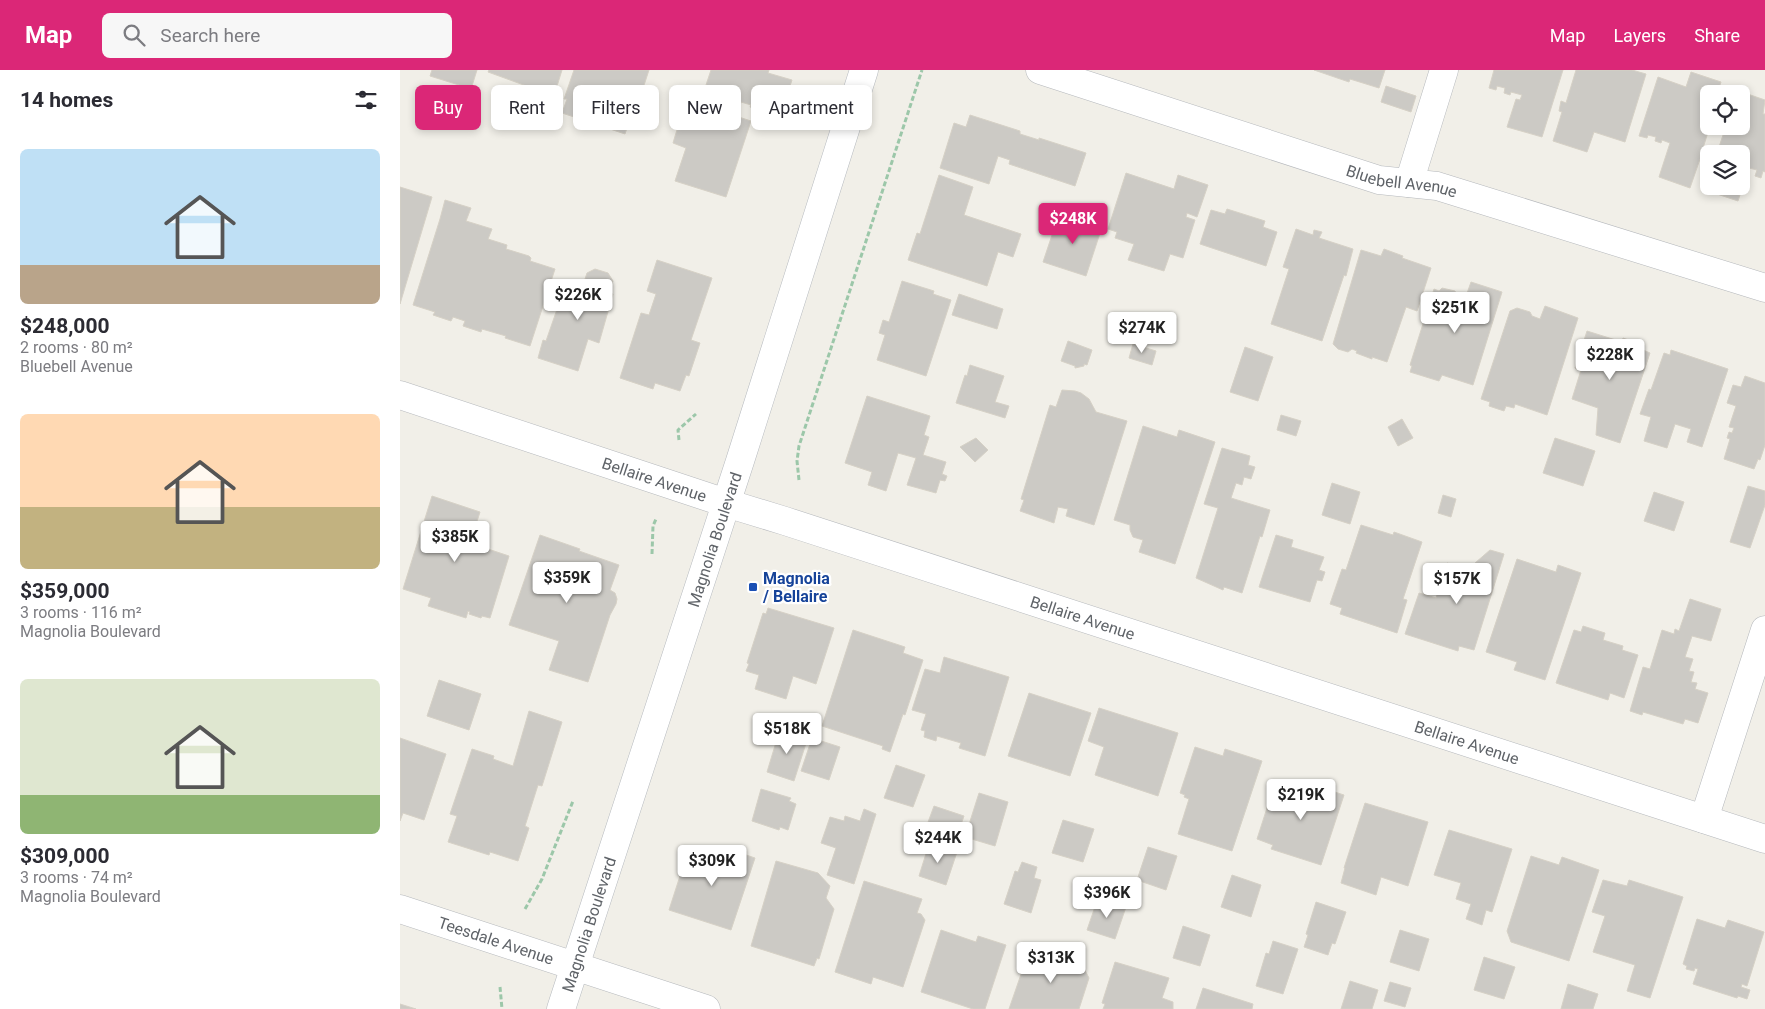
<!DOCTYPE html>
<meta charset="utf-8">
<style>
body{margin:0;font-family:Roboto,sans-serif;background:#f7f7f7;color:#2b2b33;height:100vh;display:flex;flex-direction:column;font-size:19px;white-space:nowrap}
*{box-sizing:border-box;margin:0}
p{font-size:16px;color:#7c7c81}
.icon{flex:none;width:28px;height:28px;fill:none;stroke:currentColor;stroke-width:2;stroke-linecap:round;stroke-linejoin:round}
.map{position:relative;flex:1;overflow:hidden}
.sheet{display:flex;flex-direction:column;background:#fff;width:400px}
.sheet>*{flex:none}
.hud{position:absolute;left:15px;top:15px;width:475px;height:45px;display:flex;gap:10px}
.buttons{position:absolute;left:1300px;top:15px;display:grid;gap:10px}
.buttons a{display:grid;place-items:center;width:50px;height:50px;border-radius:8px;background:#fff;box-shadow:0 2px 8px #0003;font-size:25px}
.price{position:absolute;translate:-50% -42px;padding:0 11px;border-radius:5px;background:#fff;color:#222;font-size:16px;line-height:32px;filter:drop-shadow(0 1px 2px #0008)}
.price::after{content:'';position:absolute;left:50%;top:30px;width:15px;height:11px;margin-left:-8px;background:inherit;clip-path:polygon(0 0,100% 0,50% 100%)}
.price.selected{background:#db2777;color:#fff}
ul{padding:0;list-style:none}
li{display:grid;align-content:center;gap:10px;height:265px;padding:0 20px}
li span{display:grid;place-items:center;height:155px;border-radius:8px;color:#555}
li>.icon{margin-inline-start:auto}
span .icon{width:90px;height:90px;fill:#fffc;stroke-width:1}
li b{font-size:21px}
h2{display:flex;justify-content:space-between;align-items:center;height:60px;padding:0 20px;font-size:21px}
.pill{padding:0 18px;border-radius:8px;background:#fff;box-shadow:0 2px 8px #0003;font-size:18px;line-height:45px}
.pill.selected{background:#db2777;color:#fff}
header{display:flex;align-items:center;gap:30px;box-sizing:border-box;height:70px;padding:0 25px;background:#db2777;color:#fff}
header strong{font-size:24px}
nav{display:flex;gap:28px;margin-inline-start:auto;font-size:18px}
.search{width:350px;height:45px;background:#f7f7f7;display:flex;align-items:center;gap:12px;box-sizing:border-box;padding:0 18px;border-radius:8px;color:#7c7c81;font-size:19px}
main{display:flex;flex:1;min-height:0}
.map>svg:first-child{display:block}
.building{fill:#cccac5;stroke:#d6d1c6}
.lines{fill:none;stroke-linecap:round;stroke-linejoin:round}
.minor-casing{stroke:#b5b8bc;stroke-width:29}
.tertiary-casing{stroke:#b5b8bc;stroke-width:29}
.secondary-casing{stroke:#b6babf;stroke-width:29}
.path{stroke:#9cc7a9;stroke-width:3;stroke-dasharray:5 2.5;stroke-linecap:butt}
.minor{stroke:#fff;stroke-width:28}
.tertiary{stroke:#fff;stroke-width:28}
.secondary{stroke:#fff;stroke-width:28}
.transit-dot{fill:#1a4fb4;stroke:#fff;stroke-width:2}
.labels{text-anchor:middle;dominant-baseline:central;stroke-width:4.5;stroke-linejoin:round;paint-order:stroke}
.street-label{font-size:16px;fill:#5f6368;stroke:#fff}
.transit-label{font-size:16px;font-weight:bold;fill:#164399;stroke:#fff;text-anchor:start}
</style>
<header>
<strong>Map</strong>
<div class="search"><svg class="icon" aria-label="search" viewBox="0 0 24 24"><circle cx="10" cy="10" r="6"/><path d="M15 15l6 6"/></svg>Search here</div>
<nav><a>Map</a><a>Layers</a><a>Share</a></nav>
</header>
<main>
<section class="sheet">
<h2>14 homes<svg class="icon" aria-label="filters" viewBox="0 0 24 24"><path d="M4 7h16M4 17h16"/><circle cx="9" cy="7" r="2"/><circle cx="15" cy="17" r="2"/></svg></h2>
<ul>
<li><span style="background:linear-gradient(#bfe0f5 75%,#b9a48a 0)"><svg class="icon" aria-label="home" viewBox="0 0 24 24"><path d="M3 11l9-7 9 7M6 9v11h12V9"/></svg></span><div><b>$248,000</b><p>2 rooms · 80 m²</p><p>Bluebell Avenue</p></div></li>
<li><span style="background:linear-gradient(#ffd9b3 60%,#c2b280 0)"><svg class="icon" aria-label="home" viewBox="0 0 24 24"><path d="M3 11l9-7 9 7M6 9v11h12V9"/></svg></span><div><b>$359,000</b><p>3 rooms · 116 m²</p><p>Magnolia Boulevard</p></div></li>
<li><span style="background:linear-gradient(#dfe7d0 75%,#8fb573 0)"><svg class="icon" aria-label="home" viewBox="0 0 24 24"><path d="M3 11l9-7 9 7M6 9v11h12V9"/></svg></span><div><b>$309,000</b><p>3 rooms · 74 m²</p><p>Magnolia Boulevard</p></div></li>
</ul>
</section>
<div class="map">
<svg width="1365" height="939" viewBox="0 0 1365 939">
<rect width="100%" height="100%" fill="#f1efe8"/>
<g class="building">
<path d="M32 0H77L66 35 54 31 59 15 30 6Z"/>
<path d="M89 0H162L154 26 88 2Z"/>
<path d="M174 0H249L233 49H230L225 64 162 43 167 29H164Z"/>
<path d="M311 0H369L368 3 392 10 380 46 350 37 351 35 341 32 340 36 323 31 324 27 304 21Z"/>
<path d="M914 0H985L979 18 950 9 949 12Z"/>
<path d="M1094 0H1163L1142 67 1107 57 1116 29 1120 30 1122 25 1111 22 1110 25 1104 23 1105 18 1097 16 1096 20 1089 18Z"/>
<path d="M1176 0H1232L1246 4 1225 72 1194 62 1187 82 1153 71 1162 42 1159 41 1161 31 1166 33Z"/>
<path d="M1291 2 1321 12 1317 24H1309V56H1310L1303 78 1306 79 1302 90 1300 89 1290 118 1259 107 1270 73 1262 70 1261 73 1255 71 1256 67 1248 65 1247 68 1239 66 1258 7 1286 17Z"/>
<path d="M986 16 1016 26 1011 42 981 32Z"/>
<path d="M1336 20 1365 30 1363 44H1365V102L1363 101 1361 108 1355 106 1357 100 1345 97 1344 102 1347 103 1338 131 1302 119 1309 99V116H1341V84H1314L1317 83 1326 56H1341V24H1335Z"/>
<path d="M282 27 303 33 302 35 351 51 326 127 275 111 286 78 273 73 279 53 274 52Z"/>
<path d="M570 45 620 61V64L639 70V68L686 83 675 116 609 94 610 90 598 86 589 114 540 98 554 53 566 57Z"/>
<path d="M726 103 774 119 778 105 808 115 797 147 787 143 786 147 795 150 783 188 770 184 764 201 728 190 734 174 715 168 717 162 708 159Z"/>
<path d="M539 105 573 117 564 145 621 164 613 187 598 182 587 216 508 190 517 163 520 164Z"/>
<path d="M0 117 32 127 0 234Z"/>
<path d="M45 130 71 138 66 151 92 159 88 169 107 175 106 179 129 186 131 188 130 191 155 199 130 276 105 268 106 266 82 259 81 262 63 256 65 251 53 247 51 251 33 245 35 242 13 235 40 149Z"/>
<path d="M827 139 865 151 863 157 877 162 866 196 800 174 811 140 825 144Z"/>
<path d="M659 144 702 157 686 206 643 192Z"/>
<path d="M896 159 913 165 914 160 922 162 919 168 953 179 946 206 944 205 922 271 871 254 889 199 883 197Z"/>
<path d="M984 179 1003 186 1002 188 1031 198 1017 241 1006 237 987 292 972 287V289L956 283 957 281 952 279 948 282 938 279 933 274 961 180 981 186Z"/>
<path d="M257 190 312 208 291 270 300 273 289 306 286 305 280 321 255 313 253 319 220 308 241 243 249 245 256 224 247 221Z"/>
<path d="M195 199 208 203 213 211 209 223 213 224 199 273 188 269 178 301 138 288 143 270 146 271 163 222 169 224 173 212 183 215 187 203Z"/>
<path d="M502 211 534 221 533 224 551 230 526 306 477 290 485 265 479 263 483 250 489 252Z"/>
<path d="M1071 212 1102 222 1073 315 1042 305 1039 311 1010 302 1012 296 1010 295 1034 219 1039 221 1042 218 1055 221 1057 226 1065 229Z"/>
<path d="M559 224 603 239 597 259 552 245Z"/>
<path d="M1145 236 1178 248 1147 345 1115 334 1114 338 1106 336 1104 341 1089 336 1090 332 1081 329 1110 241 1117 238 1130 242 1132 246 1140 249Z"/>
<path d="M1187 261 1222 272 1223 268 1242 275 1241 279 1250 283 1220 373 1196 365 1198 338 1172 329 1181 300 1175 298Z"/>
<path d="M668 271 692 280 687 295 684 294V296L675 298V296L661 291Z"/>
<path d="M733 274 756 281 752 295 729 288Z"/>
<path d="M845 277 873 287 858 331 830 322Z"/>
<path d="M1271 280 1328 299 1302 377 1287 372 1291 359 1275 354 1267 378 1244 371 1251 347 1240 344 1249 319 1251 320 1264 283 1270 285Z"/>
<path d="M570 295 604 306 595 332 609 336 605 348 556 333 565 305 567 306Z"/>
<path d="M1345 306 1365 313V375L1360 390 1358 389 1354 399 1324 389 1330 369 1327 368 1329 362 1332 363 1334 358 1329 357 1336 336 1327 333 1333 315 1341 317Z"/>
<path d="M662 320 675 321 681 323 689 329 696 342 727 351 694 455 666 446 668 439 658 437 654 453 620 441 624 430 621 429 650 335 656 337Z"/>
<path d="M467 326 530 346 524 365 529 367 523 385 546 392 542 404 547 406 545 411 540 410 536 423 507 415 516 388 498 383 486 421 468 415 472 402 445 393Z"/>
<path d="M881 345 901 351 896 366 877 360Z"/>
<path d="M1002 349 1013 368 998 376 988 357Z"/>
<path d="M743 356 777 367 779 360 815 372 775 494 739 482 743 470 733 467 730 460V455L714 450Z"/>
<path d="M576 368 588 380 575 392 560 377Z"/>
<path d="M1155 368 1195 381 1183 416 1143 403Z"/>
<path d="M822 378 850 386 848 395 855 397 851 409 844 407 842 415 836 413 831 428 870 440 862 467 860 466 842 523 824 517 823 520 796 508 818 438 804 434Z"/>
<path d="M932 413 960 422 950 454 922 445Z"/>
<path d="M1348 416 1365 421V435L1350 478 1330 472Z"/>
<path d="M1254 422 1284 432 1274 461 1244 451Z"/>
<path d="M1043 425 1056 429 1051 447 1038 443Z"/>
<path d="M32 426 80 442 71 470 74 471 72 478 81 481 82 477 109 486 90 548 82 546 81 548 69 544 70 542 68 541 66 548 28 536 31 528 3 519Z"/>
<path d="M961 455 993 465 994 462 1022 472 1003 529 1007 530 997 563 940 544 942 538 930 534 942 499 946 500Z"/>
<path d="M140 465 180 479 179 481 219 495 210 520 215 523 217 529 216 534 210 545 188 612 149 600 159 571 109 555Z"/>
<path d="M876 465 893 470 891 477 924 487 919 500 925 502 922 511 917 510 910 532 859 517Z"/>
<path d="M1090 480 1104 484 1074 580 1059 576 1058 581 1005 564 1019 523 1036 528 1047 493 1072 501 1075 493Z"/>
<path d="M1117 489 1156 502 1158 495 1181 503 1145 610 1114 600 1117 592 1086 582Z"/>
<path d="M1290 529 1321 539 1311 571 1292 566 1285 587 1293 589 1289 601 1294 602 1291 612 1297 613 1295 619 1308 623 1298 653 1285 649 1283 654 1243 642 1242 645 1230 641 1243 597 1250 599 1262 560 1274 564 1275 559 1279 561Z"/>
<path d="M368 538 434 558 416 614 393 606 386 629 355 619 359 605 346 601 349 594 347 593 363 543 366 544Z"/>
<path d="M1183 556 1205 563 1203 570 1223 576 1222 580 1238 585 1224 628 1210 623 1208 630 1156 613 1174 560 1181 562Z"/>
<path d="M453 560 505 577 503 583 523 590 505 645 503 644 490 682 482 679 483 676 422 656Z"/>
<path d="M544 587 609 607 585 686 559 678 561 673 537 666 536 671 524 667 525 661 521 660 526 644 512 640 525 599 540 603Z"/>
<path d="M39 610 81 624 69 660 27 646Z"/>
<path d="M629 623 691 643 670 706 608 686Z"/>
<path d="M699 638 778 663 758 726 695 705 704 677 688 671Z"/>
<path d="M129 641 162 652 142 716 138 715 125 756 129 758 118 791 90 782 89 785 48 772 57 746 50 744 72 679 94 686 93 689 113 696Z"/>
<path d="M380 659 408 667 394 711 367 702Z"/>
<path d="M0 668 46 684 24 750 3 743 0 751Z"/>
<path d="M412 668 440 677 429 710 401 701Z"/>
<path d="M795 677 823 686 825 679 862 691 832 781 778 764 789 729 784 727 785 725 780 723Z"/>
<path d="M496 695 525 705 513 737 484 728Z"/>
<path d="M876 710 904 720 907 713 944 725 921 795 871 779 873 775 857 769Z"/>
<path d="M361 719 391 728 389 731 396 734 388 760 380 757 379 760 352 751Z"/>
<path d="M579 723 608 732 595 776 565 767Z"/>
<path d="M965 733 1028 752 1008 816 981 807 976 825 941 813 945 798H944Z"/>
<path d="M534 736 564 746 557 766 527 755Z"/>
<path d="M464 739 476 744 454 814 427 805 436 778 421 773 430 747 444 751 445 746 460 751Z"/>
<path d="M663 750 694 759 683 792 652 783Z"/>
<path d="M1049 760 1112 779 1092 842 1086 840 1082 855 1066 849 1071 834 1056 829 1061 813 1034 805Z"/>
<path d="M529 774 557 782 546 815 519 806Z"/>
<path d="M748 777 777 786 766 820 737 810Z"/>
<path d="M289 778 322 789 326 778 355 788 331 860 269 840Z"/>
<path d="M1131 786 1159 795 1162 787 1199 800 1169 891 1111 872 1107 861Z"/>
<path d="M376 791 418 803 430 816 426 828 434 839 419 889 417 888 414 896 351 876Z"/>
<path d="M622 792 637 797 634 808 641 810 631 843 604 834 615 801 618 802Z"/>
<path d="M832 805 861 815 851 847 821 837Z"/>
<path d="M1203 810 1227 816 1229 810 1283 827 1250 928 1227 921 1235 895 1193 882 1205 846 1192 842Z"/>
<path d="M464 811 522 829 517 843 521 844 525 850 503 917 473 907 471 914 435 902Z"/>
<path d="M698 828 726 837 715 869 687 860Z"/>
<path d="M916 832 946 842 935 874 932 873 928 885 904 877 908 865 906 864Z"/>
<path d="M1297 849 1325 858 1328 850 1364 862 1347 916 1342 914 1341 917 1350 920 1347 929 1338 926 1337 928 1293 914 1298 899 1295 898 1294 901 1286 899 1287 896 1283 894Z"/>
<path d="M783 856 810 865 800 896 773 888Z"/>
<path d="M541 860 576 872 578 866 606 875 585 939H573L521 922Z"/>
<path d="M1000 860 1029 869 1019 901 990 892Z"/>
<path d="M873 871 898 879 883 924 856 916 866 883 869 884Z"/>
<path d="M655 881 679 889 689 908 679 939H609L627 887 651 895Z"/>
<path d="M1084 887 1115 897 1104 929 1074 920Z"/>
<path d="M715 892 769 908 762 928 773 932V939H703L705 934 702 933Z"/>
<path d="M950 911 978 920 972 939H941Z"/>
<path d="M990 912 1011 918 1005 937 984 931Z"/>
<path d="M1168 914 1198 924 1193 939H1161Z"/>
<path d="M803 918 853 934 852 939H796Z"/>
<path d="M0 934 16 939H0Z"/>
</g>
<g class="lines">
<defs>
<g id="minor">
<path id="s1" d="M640 0 979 110 1037 116 1365 218"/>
<path d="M1009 113 1044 0"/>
<path d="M1304 749 1365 560"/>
<path id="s2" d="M0 839 306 939"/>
</g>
<g id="tertiary">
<path id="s3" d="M0 325 326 433 385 451 1365 769"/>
</g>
<g id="secondary">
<path id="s4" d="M161 939 340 391 464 0"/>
</g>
</defs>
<use href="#minor" class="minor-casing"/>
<use href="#tertiary" class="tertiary-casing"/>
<use href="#secondary" class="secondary-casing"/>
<g class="path">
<path d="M279 370 278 360 296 344"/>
<path d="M399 410 397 391 399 376 522 0"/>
<path d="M252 484 253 456 256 449"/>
<path d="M125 839 142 809 173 731"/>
<path d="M100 917 102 939"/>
</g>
<use href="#minor" class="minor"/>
<use href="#tertiary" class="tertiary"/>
<use href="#secondary" class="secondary"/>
</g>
<rect class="transit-dot" x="348" y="512" width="10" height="10" rx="2.5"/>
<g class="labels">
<g class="street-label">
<text stroke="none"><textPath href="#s1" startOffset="379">Bluebell Avenue</textPath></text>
<text stroke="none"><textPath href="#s3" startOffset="268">Bellaire Avenue</textPath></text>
<text stroke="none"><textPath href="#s4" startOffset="494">Magnolia Boulevard</textPath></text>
<text stroke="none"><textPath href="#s3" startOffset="718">Bellaire Avenue</textPath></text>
<text stroke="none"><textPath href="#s3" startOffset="1122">Bellaire Avenue</textPath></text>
<text stroke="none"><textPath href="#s4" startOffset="89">Magnolia Boulevard</textPath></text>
<text stroke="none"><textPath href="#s2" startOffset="101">Teesdale Avenue</textPath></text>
</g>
<g class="transit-label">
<text x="363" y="508">Magnolia<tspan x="363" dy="18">/ Bellaire</tspan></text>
</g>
</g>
</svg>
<div class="buttons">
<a><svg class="icon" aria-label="locate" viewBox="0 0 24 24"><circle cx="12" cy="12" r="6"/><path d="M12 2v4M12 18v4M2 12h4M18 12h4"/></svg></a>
<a><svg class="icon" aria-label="layers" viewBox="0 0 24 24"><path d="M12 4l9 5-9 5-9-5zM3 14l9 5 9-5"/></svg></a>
</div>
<b class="price selected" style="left:673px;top:175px">$248K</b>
<b class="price" style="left:178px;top:251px">$226K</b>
<b class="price" style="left:1055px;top:264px">$251K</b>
<b class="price" style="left:742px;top:284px">$274K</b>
<b class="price" style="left:1210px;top:311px">$228K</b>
<b class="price" style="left:55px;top:493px">$385K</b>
<b class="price" style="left:167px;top:534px">$359K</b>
<b class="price" style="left:1057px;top:535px">$157K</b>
<b class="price" style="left:387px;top:685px">$518K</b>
<b class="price" style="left:901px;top:751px">$219K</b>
<b class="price" style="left:538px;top:794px">$244K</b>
<b class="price" style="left:312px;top:817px">$309K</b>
<b class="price" style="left:707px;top:849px">$396K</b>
<b class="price" style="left:651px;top:914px">$313K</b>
<div class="hud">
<a class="pill selected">Buy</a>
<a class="pill">Rent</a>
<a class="pill">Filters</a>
<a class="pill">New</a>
<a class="pill">Apartment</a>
</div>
</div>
</main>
